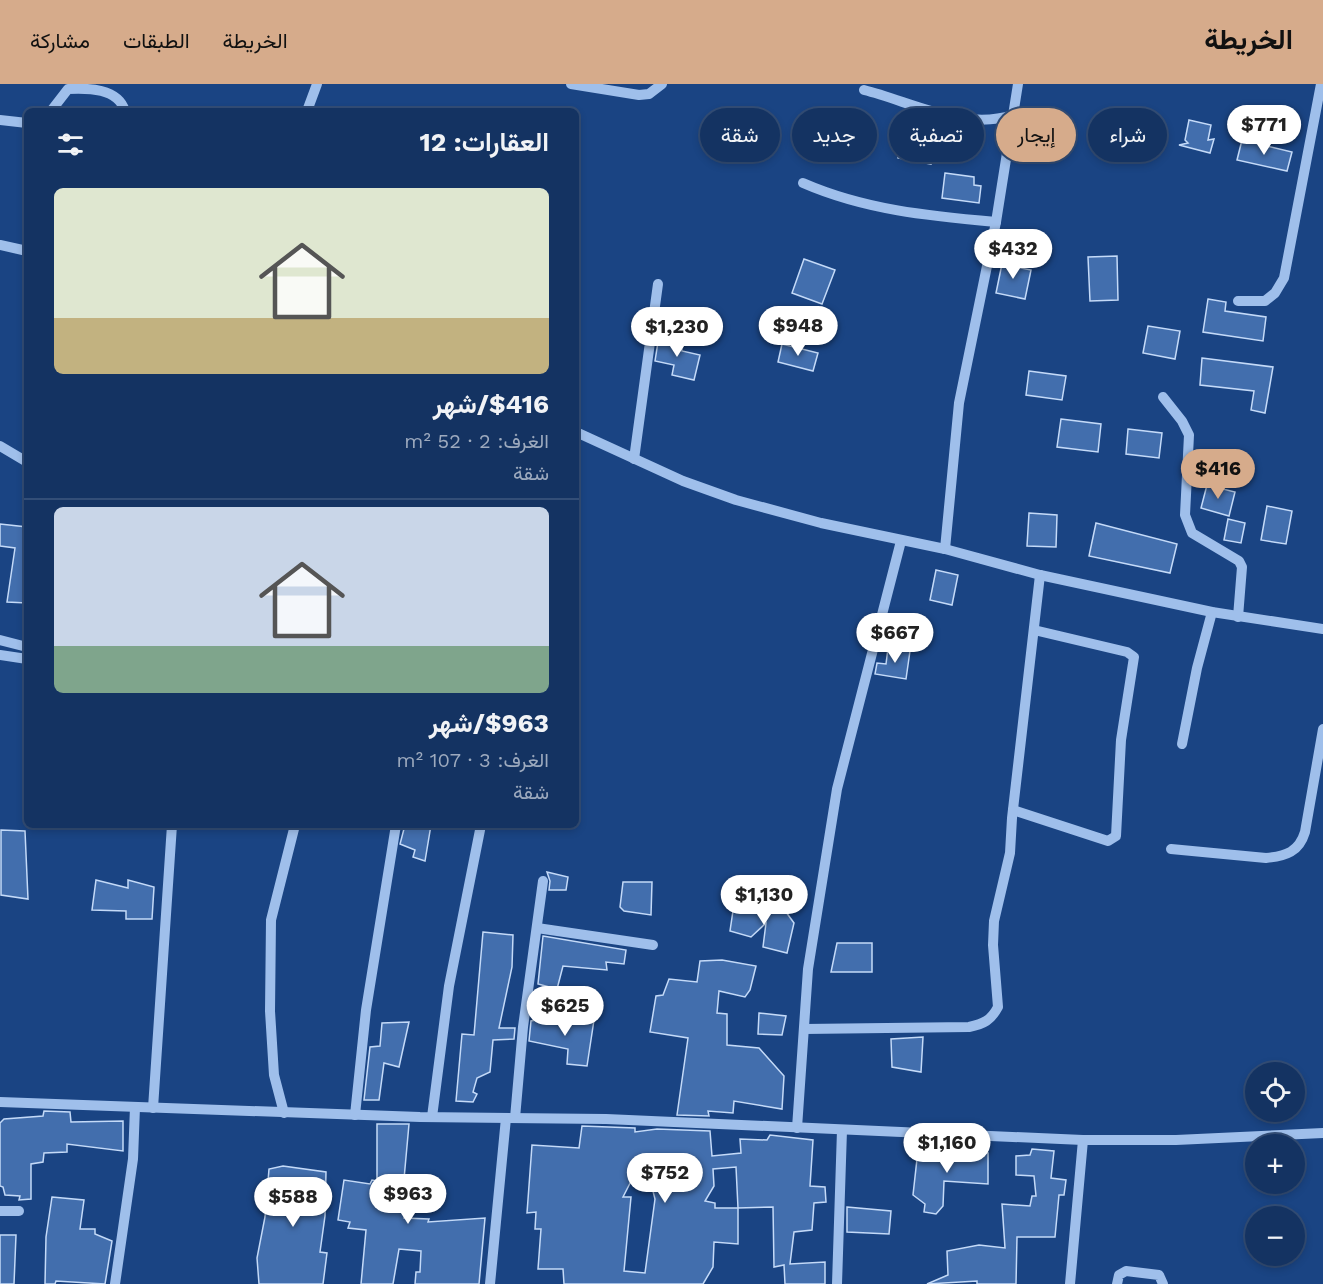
<!DOCTYPE html>
<html lang="ar">
<meta charset="utf-8">
<style>
body{margin:0;font-family:"Work Sans",Vazirmatn,sans-serif;background:#1d3b68;color:#f1f3f6;direction:rtl;height:100vh;display:flex;flex-direction:column;font-size:22px;white-space:nowrap}
*{box-sizing:border-box;margin:0}
p{font-size:20px;color:#9daabe}
.icon{flex:none;width:33px;height:33px;fill:none;stroke:currentColor;stroke-width:2;stroke-linecap:round;stroke-linejoin:round}
.map{position:relative;flex:1;overflow:hidden;direction:ltr}
.sheet{position:absolute;left:24px;top:24px;width:555px;height:720px;display:flex;flex-direction:column;background:#143362;border-radius:9px;box-shadow:0 3px 9px #0003,0 0 0 2px #334e77;direction:rtl}
.sheet>*{flex:none}
.hud{position:absolute;left:597px;top:24px;width:570px;height:54px;direction:rtl;display:flex;gap:12px}
.tools{position:absolute;left:1245px;top:978px;display:grid;gap:12px}
.tools a{display:grid;place-items:center;width:60px;height:60px;border-radius:50%;background:#143362;box-shadow:0 3px 9px #0003,0 0 0 2px #334e77;font-size:30px}
.price{position:absolute;translate:-50% -51px;padding:0 14px;border-radius:21px;background:#fff;color:#222;font-size:20px;line-height:39px;filter:drop-shadow(0 2px 3px #0008)}
.price::after{content:'';position:absolute;left:50%;top:36px;width:18px;height:14px;margin-left:-9px;background:inherit;clip-path:polygon(0 0,100% 0,50% 100%)}
.price.selected{background:#d6ab8b;color:#111}
ul{padding:0;list-style:none}
li{display:grid;align-content:center;gap:12px;height:318px;padding:0 30px}
li+li{border-top:2px solid #334e77}
li span{display:grid;place-items:center;height:186px;border-radius:9px;color:#555}
li>.icon{margin-inline-start:auto}
span .icon{width:108px;height:108px;fill:#fffc;stroke-width:1}
li b{font-size:26px}
h2{display:flex;justify-content:space-between;align-items:center;height:72px;padding:0 30px;font-size:26px}
.tag{padding:0 21px;border-radius:27px;background:#143362;box-shadow:0 3px 9px #0003,0 0 0 2px #334e77;font-size:21px;line-height:54px}
.tag.selected{background:#d6ab8b;color:#111}
header{display:flex;align-items:center;gap:36px;box-sizing:border-box;height:84px;padding:0 30px;background:#d6ab8b;color:#111}
header strong{font-size:28px}
nav{display:flex;gap:33px;margin-inline-start:auto;font-size:21px}
.map>svg:first-child{display:block}
.building{fill:#426ead;stroke:#c4daf8;stroke-width:1.5;fill-rule:evenodd}
.lines{fill:none;stroke-linecap:round;stroke-linejoin:round}
.minor{stroke:#9fbfeb;stroke-width:10}
</style>
<header>
<strong>الخريطة</strong>
<nav><a>الخريطة</a><a>الطبقات</a><a>مشاركة</a></nav>
</header>
<div class="map">
<svg width="1323" height="1200" viewBox="0 0 1323 1200">
<rect width="100%" height="100%" fill="#1a4483"/>
<g class="building">
<path d="M1189 36 1211 41 1208 56 1214 55 1210 69 1179 61 1188 59 1185 56Z"/>
<path d="M902 46 935 51 931 80 898 74Z"/>
<path d="M1242 56 1292 68 1287 87 1237 76Z"/>
<path d="M945 89 974 93V101L981 102 979 119 942 114Z"/>
<path d="M1117 172 1118 216 1090 217 1088 173Z"/>
<path d="M804 175 835 186 822 220 792 209Z"/>
<path d="M1003 175 1017 178 1016 183 1031 186 1025 215 996 209Z"/>
<path d="M1208 215 1226 218 1225 227 1266 233 1263 257 1203 248Z"/>
<path d="M1148 242 1180 247 1175 275 1143 269Z"/>
<path d="M659 252 681 257 682 267 700 271 694 296 672 291 674 281 655 277Z"/>
<path d="M782 260 818 269 813 287 778 278Z"/>
<path d="M1202 274 1273 283 1265 329 1251 326 1254 307 1200 301Z"/>
<path d="M1029 287 1066 292 1062 316 1026 311Z"/>
<path d="M1061 335 1101 340 1098 368 1057 363Z"/>
<path d="M1128 345 1162 349 1159 374 1126 370Z"/>
<path d="M1207 401 1235 408 1229 432 1201 424Z"/>
<path d="M1267 422 1292 427 1286 460 1261 456Z"/>
<path d="M1029 429 1057 431 1056 463 1027 462Z"/>
<path d="M1228 435 1245 439 1241 459 1224 456Z"/>
<path d="M1096 439 1177 460 1170 489 1089 472Z"/>
<path d="M0 440 27 443V519L7 518 15 464 0 462Z"/>
<path d="M936 486 958 491 952 521 930 516Z"/>
<path d="M888 564 910 567 906 595 875 590 877 579 886 580Z"/>
<path d="M405 741H431L425 777 413 773 415 766 400 760Z"/>
<path d="M1 746 25 747 28 815 1 811Z"/>
<path d="M547 788 568 793 566 806H549L550 797Z"/>
<path d="M96 796 128 804V796L154 803 152 835H126V827L92 826Z"/>
<path d="M623 798H652L651 831 624 827 620 823Z"/>
<path d="M734 820 786 828 794 839 787 869 763 863 766 839 751 853 730 847Z"/>
<path d="M483 848 513 851 512 883 499 944H515L514 955 493 956 490 988 477 994 473 1008 477 1010 473 1018 456 1017 462 950 474 951Z"/>
<path d="M543 852 626 866 624 880 606 878 607 886 563 882 557 905 538 900Z"/>
<path d="M837 859H872V888H831Z"/>
<path d="M722 876 756 882 750 906 745 913 719 907 717 929 727 930V961L759 964 784 992 782 1025 734 1017 733 1029 708 1027 709 1032 677 1031 688 954 650 948 656 912 663 911 669 895 697 898 700 877Z"/>
<path d="M759 929 786 932 782 951 758 950Z"/>
<path d="M556 932 555 937 576 940 577 934 594 936 587 982 567 980 568 965 529 957 531 937Z"/>
<path d="M409 938 399 983 384 979 379 1016H364L370 963 380 962 382 939Z"/>
<path d="M923 953 921 988 892 983 891 955Z"/>
<path d="M44 1027 70 1028 71 1038 123 1037V1067L67 1060V1068L44 1069 43 1078 31 1080V1115L19 1116 20 1112 5 1111 3 1103 0 1102V1039L4 1035 43 1032Z"/>
<path d="M377 1040H409L404 1095 391 1094 390 1114 407 1118 404 1134 429 1135 428 1138 485 1134 479 1200H415L416 1188H420L421 1167 399 1165 393 1200H361L366 1146 348 1144 350 1138 338 1136 344 1096 370 1100 372 1096 377 1097Z"/>
<path d="M582 1042 635 1044V1048L657 1045 710 1047 712 1072 741 1069 740 1055 767 1056 770 1051 813 1056 810 1102 825 1103 826 1118 814 1119 812 1146 794 1148 790 1180 825 1178V1200H785L784 1181 774 1183 773 1123 738 1124V1160L714 1158 713 1183 703 1200H564L563 1185H538L541 1145H535L536 1128 527 1129 532 1061 579 1064ZM644 1072 655 1115 645 1189 624 1187 631 1113H623ZM736 1083 738 1124H715V1119L705 1117 714 1102 713 1085Z"/>
<path d="M1032 1065 1054 1067 1051 1094 1066 1096 1064 1111H1059L1055 1153H1017L1016 1200H977V1197L927 1200 948 1191 947 1167 979 1161 1005 1164 1002 1120 1030 1122 1032 1112H1036L1034 1092 1016 1091V1072L1030 1071Z"/>
<path d="M923 1066 988 1069V1100L944 1097 943 1122 936 1130 924 1128 925 1120 913 1111 917 1075Z"/>
<path d="M283 1082 326 1088 325 1132 320 1168 327 1169 323 1200H259L257 1174 265 1133 269 1085Z"/>
<path d="M52 1113 84 1116 80 1145H95V1150L112 1157 105 1200 56 1197 55 1200H45L46 1153Z"/>
<path d="M847 1123 891 1127 889 1150 847 1148Z"/>
<path d="M0 1151H16L14 1200H0Z"/>
</g>
<g class="lines">
<g class="minor">
<path d="M571 0 639 11 649 10 662 0"/>
<path d="M864 6C912 18 963 47 1013 31"/>
<path d="M51 27 68 5C88 4 118 4 125 27"/>
<path d="M307 27 317 0"/>
<path d="M0 36 27 39"/>
<path d="M803 99C865 126 929 132 996 138"/>
<path d="M0 161 27 167"/>
<path d="M1238 217H1265L1275 209 1284 194 1321 0"/>
<path d="M1163 313 1182 337 1189 351 1185 431 1192 449 1239 477 1242 483 1238 533"/>
<path d="M576 348 683 397 736 416 821 439 945 465 1040 491 1212 528 1323 545"/>
<path d="M0 362 27 378"/>
<path d="M634 375 658 200"/>
<path d="M945 465 959 319 996 138 1018 0"/>
<path d="M0 556 27 563"/>
<path d="M0 571 27 575"/>
<path d="M1182 660 1197 584 1212 528"/>
<path d="M1013 726 1108 757 1116 752 1121 656 1134 573 1127 568 1034 546"/>
<path d="M1171 765 1266 774C1286 772 1299 768 1305 748L1323 645"/>
<path d="M537 844 653 861"/>
<path d="M804 945 969 943C984 940 991 936 998 923L993 861 994 837 1010 769 1012 734 1040 491"/>
<path d="M0 1018 420 1033 606 1035 1083 1056H1176L1323 1049"/>
<path d="M153 1024 172 741"/>
<path d="M284 1029 274 991 270 927 271 836 295 741"/>
<path d="M355 1031 366 926 396 741"/>
<path d="M432 1033 449 902 481 741"/>
<path d="M515 1034 523 943 543 797"/>
<path d="M797 1044 808 885 837 705 901 457"/>
<path d="M0 1127H19"/>
<path d="M115 1200 133 1075 135 1023"/>
<path d="M490 1200 506 1034"/>
<path d="M837 1200 842 1046"/>
<path d="M1070 1200 1083 1056"/>
<path d="M1117 1200 1119 1191 1126 1187 1159 1191 1163 1200"/>
</g>
</g>
</svg>
<div class="tools">
<a><svg class="icon" aria-label="locate" viewBox="0 0 24 24"><circle cx="12" cy="12" r="6"/><path d="M12 2v4M12 18v4M2 12h4M18 12h4"/></svg></a>
<a>+</a>
<a>−</a>
</div>
<b class="price" style="left:1264px;top:72px">$771</b>
<b class="price" style="left:1013px;top:196px">$432</b>
<b class="price" style="left:798px;top:273px">$948</b>
<b class="price" style="left:677px;top:274px">$1,230</b>
<b class="price selected" style="left:1218px;top:416px">$416</b>
<b class="price" style="left:895px;top:580px">$667</b>
<b class="price" style="left:764px;top:842px">$1,130</b>
<b class="price" style="left:565px;top:953px">$625</b>
<b class="price" style="left:947px;top:1090px">$1,160</b>
<b class="price" style="left:665px;top:1120px">$752</b>
<b class="price" style="left:408px;top:1141px">$963</b>
<b class="price" style="left:293px;top:1144px">$588</b>
<div class="hud">
<a class="tag">شراء</a>
<a class="tag selected">إيجار</a>
<a class="tag">تصفية</a>
<a class="tag">جديد</a>
<a class="tag">شقة</a>
</div>
<section class="sheet">
<h2>العقارات: 12<svg class="icon" aria-label="filters" viewBox="0 0 24 24"><path d="M4 7h16M4 17h16"/><circle cx="9" cy="7" r="2"/><circle cx="15" cy="17" r="2"/></svg></h2>
<ul>
<li><span style="background:linear-gradient(#dfe7d0 70%,#c2b280 0)"><svg class="icon" aria-label="home" viewBox="0 0 24 24"><path d="M3 11l9-7 9 7M6 9v11h12V9"/></svg></span><div><b>$416/شهر</b><p>الغرف: 2 · 52 m²</p><p>شقة</p></div></li>
<li><span style="background:linear-gradient(#c9d6e8 75%,#7fa58c 0)"><svg class="icon" aria-label="home" viewBox="0 0 24 24"><path d="M3 11l9-7 9 7M6 9v11h12V9"/></svg></span><div><b>$963/شهر</b><p>الغرف: 3 · 107 m²</p><p>شقة</p></div></li>
</ul>
</section>
</div>
